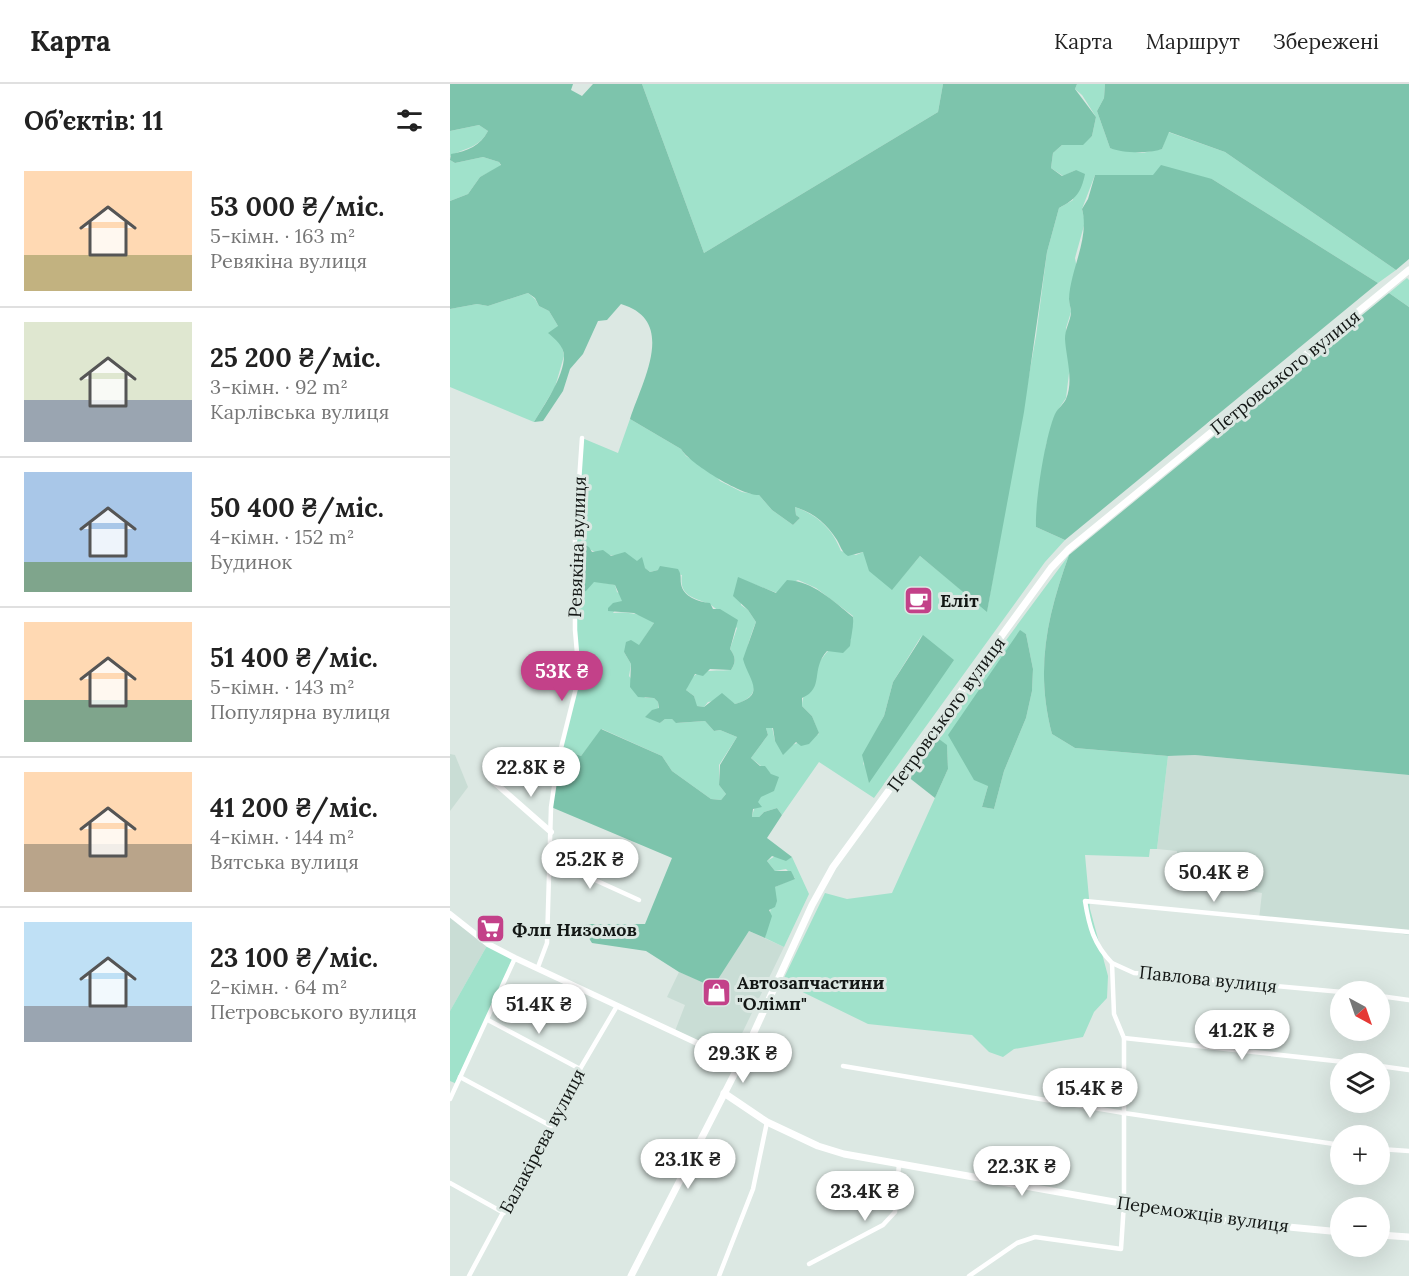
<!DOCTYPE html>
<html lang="uk">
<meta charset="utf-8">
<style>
body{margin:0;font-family:Lora,serif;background:#f2f2f2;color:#222;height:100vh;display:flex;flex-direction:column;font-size:22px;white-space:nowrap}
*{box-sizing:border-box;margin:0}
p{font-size:20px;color:#767676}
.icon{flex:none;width:33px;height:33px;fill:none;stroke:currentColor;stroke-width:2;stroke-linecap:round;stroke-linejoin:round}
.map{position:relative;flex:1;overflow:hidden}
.panel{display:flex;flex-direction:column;background:#fff;width:450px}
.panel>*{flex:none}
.needle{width:39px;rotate:140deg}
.fabs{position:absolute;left:880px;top:897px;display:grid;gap:12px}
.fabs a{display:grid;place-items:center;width:60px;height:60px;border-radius:50%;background:#fff;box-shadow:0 6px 24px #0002;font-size:30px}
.price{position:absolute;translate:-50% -51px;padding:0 14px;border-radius:21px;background:#fff;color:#222;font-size:20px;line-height:39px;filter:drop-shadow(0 2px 3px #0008)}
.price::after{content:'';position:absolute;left:50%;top:36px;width:18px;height:14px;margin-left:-9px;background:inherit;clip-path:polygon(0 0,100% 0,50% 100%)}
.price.active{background:#c34189;color:#fff}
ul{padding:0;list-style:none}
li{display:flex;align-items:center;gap:18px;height:150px;padding:0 24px}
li+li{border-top:2px solid #e0e0e0}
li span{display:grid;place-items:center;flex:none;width:168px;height:120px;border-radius:0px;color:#555}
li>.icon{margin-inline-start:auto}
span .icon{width:72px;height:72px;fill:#fffc;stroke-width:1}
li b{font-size:26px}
h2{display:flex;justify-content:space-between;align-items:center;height:72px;padding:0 24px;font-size:26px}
header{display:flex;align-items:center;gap:36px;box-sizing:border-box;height:84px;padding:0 30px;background:#fff;border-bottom:2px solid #e0e0e0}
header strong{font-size:28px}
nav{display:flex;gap:33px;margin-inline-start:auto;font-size:21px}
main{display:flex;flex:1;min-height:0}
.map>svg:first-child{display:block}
.built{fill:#c9ddd5}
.green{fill:#a0e2cb;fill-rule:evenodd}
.forest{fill:#7dc4ac}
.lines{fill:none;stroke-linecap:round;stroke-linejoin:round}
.minor{stroke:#fff;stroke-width:4.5}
.tertiary{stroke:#fff;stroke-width:6}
.secondary{stroke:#fff;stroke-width:7}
.labels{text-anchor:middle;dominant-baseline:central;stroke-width:6;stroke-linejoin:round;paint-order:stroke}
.street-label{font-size:18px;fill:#131715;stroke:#dce8e3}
.poi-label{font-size:18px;font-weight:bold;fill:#131715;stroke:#dce8e3;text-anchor:start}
</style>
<header>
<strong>Карта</strong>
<nav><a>Карта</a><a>Маршрут</a><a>Збережені</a></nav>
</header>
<main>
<section class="panel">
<h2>Об’єктів: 11<svg class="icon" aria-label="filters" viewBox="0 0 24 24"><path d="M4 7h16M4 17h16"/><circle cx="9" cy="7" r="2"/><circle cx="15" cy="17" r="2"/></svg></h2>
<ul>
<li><span style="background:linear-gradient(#ffd9b3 70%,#c2b280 0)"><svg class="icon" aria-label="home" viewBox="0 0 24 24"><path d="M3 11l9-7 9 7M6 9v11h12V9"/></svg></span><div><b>53 000 ₴/міс.</b><p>5-кімн. · 163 m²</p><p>Ревякіна вулиця</p></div></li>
<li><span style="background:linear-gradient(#dfe7d0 65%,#9aa5b1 0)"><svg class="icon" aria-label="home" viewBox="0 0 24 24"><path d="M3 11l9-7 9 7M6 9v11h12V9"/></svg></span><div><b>25 200 ₴/міс.</b><p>3-кімн. · 92 m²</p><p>Карлівська вулиця</p></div></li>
<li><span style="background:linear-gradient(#a9c7e8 75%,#7fa58c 0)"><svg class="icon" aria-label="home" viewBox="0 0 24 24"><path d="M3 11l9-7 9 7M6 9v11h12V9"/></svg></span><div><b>50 400 ₴/міс.</b><p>4-кімн. · 152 m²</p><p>Будинок</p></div></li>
<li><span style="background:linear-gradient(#ffd9b3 65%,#7fa58c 0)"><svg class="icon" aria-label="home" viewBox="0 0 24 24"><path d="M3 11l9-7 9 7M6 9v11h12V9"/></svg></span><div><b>51 400 ₴/міс.</b><p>5-кімн. · 143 m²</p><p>Популярна вулиця</p></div></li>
<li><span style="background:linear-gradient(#ffd9b3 60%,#b9a48a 0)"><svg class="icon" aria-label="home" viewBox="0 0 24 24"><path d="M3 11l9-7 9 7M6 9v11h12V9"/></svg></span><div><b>41 200 ₴/міс.</b><p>4-кімн. · 144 m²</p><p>Вятська вулиця</p></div></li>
<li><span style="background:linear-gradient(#bfe0f5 70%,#9aa5b1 0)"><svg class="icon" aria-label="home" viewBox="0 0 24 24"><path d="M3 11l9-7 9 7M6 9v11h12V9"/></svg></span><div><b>23 100 ₴/міс.</b><p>2-кімн. · 64 m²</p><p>Петровського вулиця</p></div></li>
</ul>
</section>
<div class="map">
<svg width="959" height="1192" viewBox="0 0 959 1192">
<rect width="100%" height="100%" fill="#dce8e3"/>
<g class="built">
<path d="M0 670 5 671 18 703 0 727Z"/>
<path d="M745 671 959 691V851L890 841 809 835 812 809 765 802 766 784 726 780 727 767 707 765 718 672Z"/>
<path d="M0 830 38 860 0 927Z"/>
<path d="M299 847 334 863 280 974 225 947 235 921 217 913 229 888 263 902Z"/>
</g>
<g class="green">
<path d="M192 0H493L488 28 254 169Z"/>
<path d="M627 0H655L654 14 647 27 660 64 692 69 712 65 718 48 775 68 946 186 928 199 762 95 645 91 632 125 635 138 625 174 627 185 619 215 621 228 616 244 620 281 616 314 606 329 596 361 586 443 615 456 595 478 424 714 369 678 332 731 327 724 314 728 309 733H302C305 717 316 706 321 690L301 674 318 651 316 644 322 643 325 657 340 662 369 650 362 632 352 622C353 605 366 580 378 567H386L401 556C399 547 404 542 403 532L366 504 348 496 332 503 327 509 288 494 291 521 298 526 306 538C303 545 300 554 298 561 295 585 321 610 285 620L277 615 258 618 254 623 246 622 244 612 236 606C242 582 261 588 281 586 286 578 286 573 280 565L287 544C280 538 264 521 257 519 242 513 229 511 232 491L208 486 200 488 175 469C155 476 141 467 125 456L132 354 168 369 180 335 231 365 236 372 262 388 270 397 292 408 309 411 322 426 343 441 350 434 346 431 345 423C367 431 382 444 391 467L406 471 413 468 442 505 470 472 537 527 586 252 597 168 609 124 623 116 626 86 613 92 601 84 603 69 612 61 633 60 642 52 646 33 632 11 625 5ZM472 551 413 682 416 666 434 632 443 598Z"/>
<path d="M29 41 38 47C29 64 15 64 0 72V47Z"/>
<path d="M33 73 49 78 51 82 30 93 18 110 0 117V76L5 79Z"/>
<path d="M957 194 959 196V223L939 209Z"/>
<path d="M78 209 85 215 89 222 99 227 108 242 114 272 105 303 84 338 0 303V225L27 220 38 222Z"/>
<path d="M619 471C597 532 585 585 602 650L625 664 718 672 707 765H700L699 773 635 771 640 825 658 892 657 914 644 928 633 953 564 965 553 973 539 968 522 951 418 940 332 898 375 809 397 815 442 809 498 685 497 662 485 652ZM570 547 576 550 583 585 582 607 576 634 554 687 544 725 532 723 538 702 534 602Z"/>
<path d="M144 497 165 501 167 508 172 511V517L163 529C176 527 196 530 204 539L189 562 174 568 181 580 179 592 195 614H204L208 618 210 639 215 635H222L227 639 255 637 264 647 270 646 287 653 269 681V701L276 710 271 716 261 715 222 687 212 672 152 645 131 672 111 665 129 592 124 515Z"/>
<path d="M327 771 336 776 342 773 359 810 334 863 315 854 325 803 345 794 336 785 325 787 317 777Z"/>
<path d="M38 860 65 874 7 1000 0 997V927Z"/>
</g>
<g class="forest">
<path d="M0 0H123L121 6 132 12 143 0H192L254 169 488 28 493 0H627L625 5 646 33 642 52 633 61H612L603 69 601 84 612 92 626 86 635 90C631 109 626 115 609 124L597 168 574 328 537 528 470 472 442 506 419 487 413 468 398 472C391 467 391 463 387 456 376 439 364 429 345 423L346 431 350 434 343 441 322 426 309 411C292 412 239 379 231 365L180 335C192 297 228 237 171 220L157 236 148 237 133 270 120 285 113 307 93 337 84 338C94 321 114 293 114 272 114 262 105 255 98 249L108 242 99 227 89 222 85 214 78 209 38 222 27 220 0 225V117L18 110 30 93 51 81 49 78 33 73 5 79 0 76 1 70C18 67 30 62 38 47L29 41 0 47Z"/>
<path d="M655 0H959V175L946 186 775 68 719 48 712 65C699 70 671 69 660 64L647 27 654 14Z"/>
<path d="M711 81 762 95 928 199 615 456 586 443C585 417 595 353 605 330 608 324 614 320 616 315 624 296 616 274 615 255 615 245 620 238 621 229 621 224 619 219 619 215 620 186 640 154 632 125L638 115 645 91H703Z"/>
<path d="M939 209 959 223V691L745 671 718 672 625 664 602 650C585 585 597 532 619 471Z"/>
<path d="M125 456 139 463 142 468 153 466 161 472 175 468 187 477 192 473 195 484 200 488 208 486 210 482 228 485C232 492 230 494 231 500 233 513 249 518 260 519L263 525H270L288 536 280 565C286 573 286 578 281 586L260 585 253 592 245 590 236 606 244 612 247 622 254 623 272 609 285 620C318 611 298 595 293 575L306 538 298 526 283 512 288 493 326 509 337 496C363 497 383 517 403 533 404 542 401 552 400 562L393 569 377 567C360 586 375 604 352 614V622L362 632 369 649 359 660 351 662 346 658 333 671 325 657 323 644H316L318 651 301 674 310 682H315L321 690 329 693 324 707 311 713 308 718 312 723 303 725 302 733H309L314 728 327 724 332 731 317 754 342 773 336 777 322 772 317 777 325 787H341L345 795 325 803 327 817 325 823 319 826 322 832 315 854 299 847 263 903 229 888 196 867 142 859 130 840H195L222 774 101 723 111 665 131 672 151 645 212 672 222 687 261 715 271 716 276 710 269 701 270 681 287 653 270 646 264 647 255 637 226 639 222 635H215L210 639 195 633 202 626 209 624 208 618 204 614 188 613 180 603 181 580 174 568 176 558 181 556 189 561 204 539 184 529 158 527V524L163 519 172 517 165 501 144 498 136 507 129 509 124 515Z"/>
<path d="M570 546 576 550 583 585 582 607 576 634 554 687 544 725 532 723 538 702 524 696 498 651Z"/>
<path d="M473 551 504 576 419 699 412 671 434 632 443 598Z"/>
<path d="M485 652 497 661 498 685 485 714 457 692Z"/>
</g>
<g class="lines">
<g class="minor">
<path d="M101 776 189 816"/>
<path d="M662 879 684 889 892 908"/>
<path d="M88 883 97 859 101 723 108 676 129 592 125 546V456L132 354"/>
<path d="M930 912 959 916"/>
<path d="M38 936 130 985"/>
<path d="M674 954 913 980"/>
<path d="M393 982 674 1029 891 1061"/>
<path d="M930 982 959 986"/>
<path d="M10 993 101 1042"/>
<path d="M0 1015 65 874"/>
<path d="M930 1065 959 1067"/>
<path d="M0 1099 54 1129"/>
<path d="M359 1180 433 1141 445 1128 449 1080"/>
<path d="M19 1192 130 985 167 922"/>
<path d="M269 1192 303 1105 317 1038"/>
<path d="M519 1192 567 1159 585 1153 671 1165 674 1119V954L664 930 662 879C644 861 639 842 635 817L959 848"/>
</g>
<g class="tertiary">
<path d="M44 698 101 748"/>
<path d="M0 830 38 860 65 874 290 979"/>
</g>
<g class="secondary">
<path d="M274 1009 317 1038 368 1062 394 1070 766 1136 891 1148"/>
<path d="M930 1151 959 1153"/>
<path d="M181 1192 290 979 362 821 383 783 601 484 619 465 959 186"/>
</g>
</g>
<defs>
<symbol id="cafe-square" viewBox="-11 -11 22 22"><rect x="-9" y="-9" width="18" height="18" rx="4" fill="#c34189" stroke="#dce8e3"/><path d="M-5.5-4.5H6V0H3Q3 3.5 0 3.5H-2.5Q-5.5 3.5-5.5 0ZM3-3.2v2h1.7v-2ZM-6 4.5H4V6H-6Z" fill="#fff"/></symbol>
<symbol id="supermarket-square" viewBox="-11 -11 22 22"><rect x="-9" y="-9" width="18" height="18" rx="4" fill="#c34189" stroke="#dce8e3"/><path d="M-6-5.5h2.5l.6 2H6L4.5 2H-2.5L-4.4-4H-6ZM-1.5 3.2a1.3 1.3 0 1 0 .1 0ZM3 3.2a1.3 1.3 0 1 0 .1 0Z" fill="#fff"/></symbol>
<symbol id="shop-square" viewBox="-11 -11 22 22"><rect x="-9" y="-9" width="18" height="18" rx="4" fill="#c34189" stroke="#dce8e3"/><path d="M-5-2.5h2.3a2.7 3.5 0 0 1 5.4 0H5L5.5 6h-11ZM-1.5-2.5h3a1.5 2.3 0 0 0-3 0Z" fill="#fff"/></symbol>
</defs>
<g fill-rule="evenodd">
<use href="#cafe-square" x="452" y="500" width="33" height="33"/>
<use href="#supermarket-square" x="24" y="828" width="33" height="33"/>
<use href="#shop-square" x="250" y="892" width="33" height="33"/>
</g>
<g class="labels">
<g class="street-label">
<text transform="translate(835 288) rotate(-39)">Петровського вулиця</text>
<text transform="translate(127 463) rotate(-88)">Ревякіна вулиця</text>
<text transform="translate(496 630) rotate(-54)">Петровського вулиця</text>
<text transform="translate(758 895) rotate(6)">Павлова вулиця</text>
<text transform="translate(92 1057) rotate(-62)">Балакірева вулиця</text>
<text transform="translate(753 1130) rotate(8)">Переможців вулиця</text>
</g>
<g class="poi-label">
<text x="490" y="516">Еліт</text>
<text x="62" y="845">Флп Низомов</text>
<text x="287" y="898">Автозапчастини<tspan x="287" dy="21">"Олімп"</tspan></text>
</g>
</g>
</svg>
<div class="fabs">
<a><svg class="needle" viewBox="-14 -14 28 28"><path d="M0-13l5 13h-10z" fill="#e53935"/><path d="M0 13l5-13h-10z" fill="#767676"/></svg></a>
<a><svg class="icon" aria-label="layers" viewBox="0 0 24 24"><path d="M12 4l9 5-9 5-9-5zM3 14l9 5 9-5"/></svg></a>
<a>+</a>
<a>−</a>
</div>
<b class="price active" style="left:112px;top:618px">53K ₴</b>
<b class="price" style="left:81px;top:714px">22.8K ₴</b>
<b class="price" style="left:140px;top:806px">25.2K ₴</b>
<b class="price" style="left:764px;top:819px">50.4K ₴</b>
<b class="price" style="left:89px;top:951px">51.4K ₴</b>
<b class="price" style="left:792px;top:977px">41.2K ₴</b>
<b class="price" style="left:293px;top:1000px">29.3K ₴</b>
<b class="price" style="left:640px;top:1035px">15.4K ₴</b>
<b class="price" style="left:238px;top:1106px">23.1K ₴</b>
<b class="price" style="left:572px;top:1113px">22.3K ₴</b>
<b class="price" style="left:415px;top:1138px">23.4K ₴</b>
</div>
</main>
